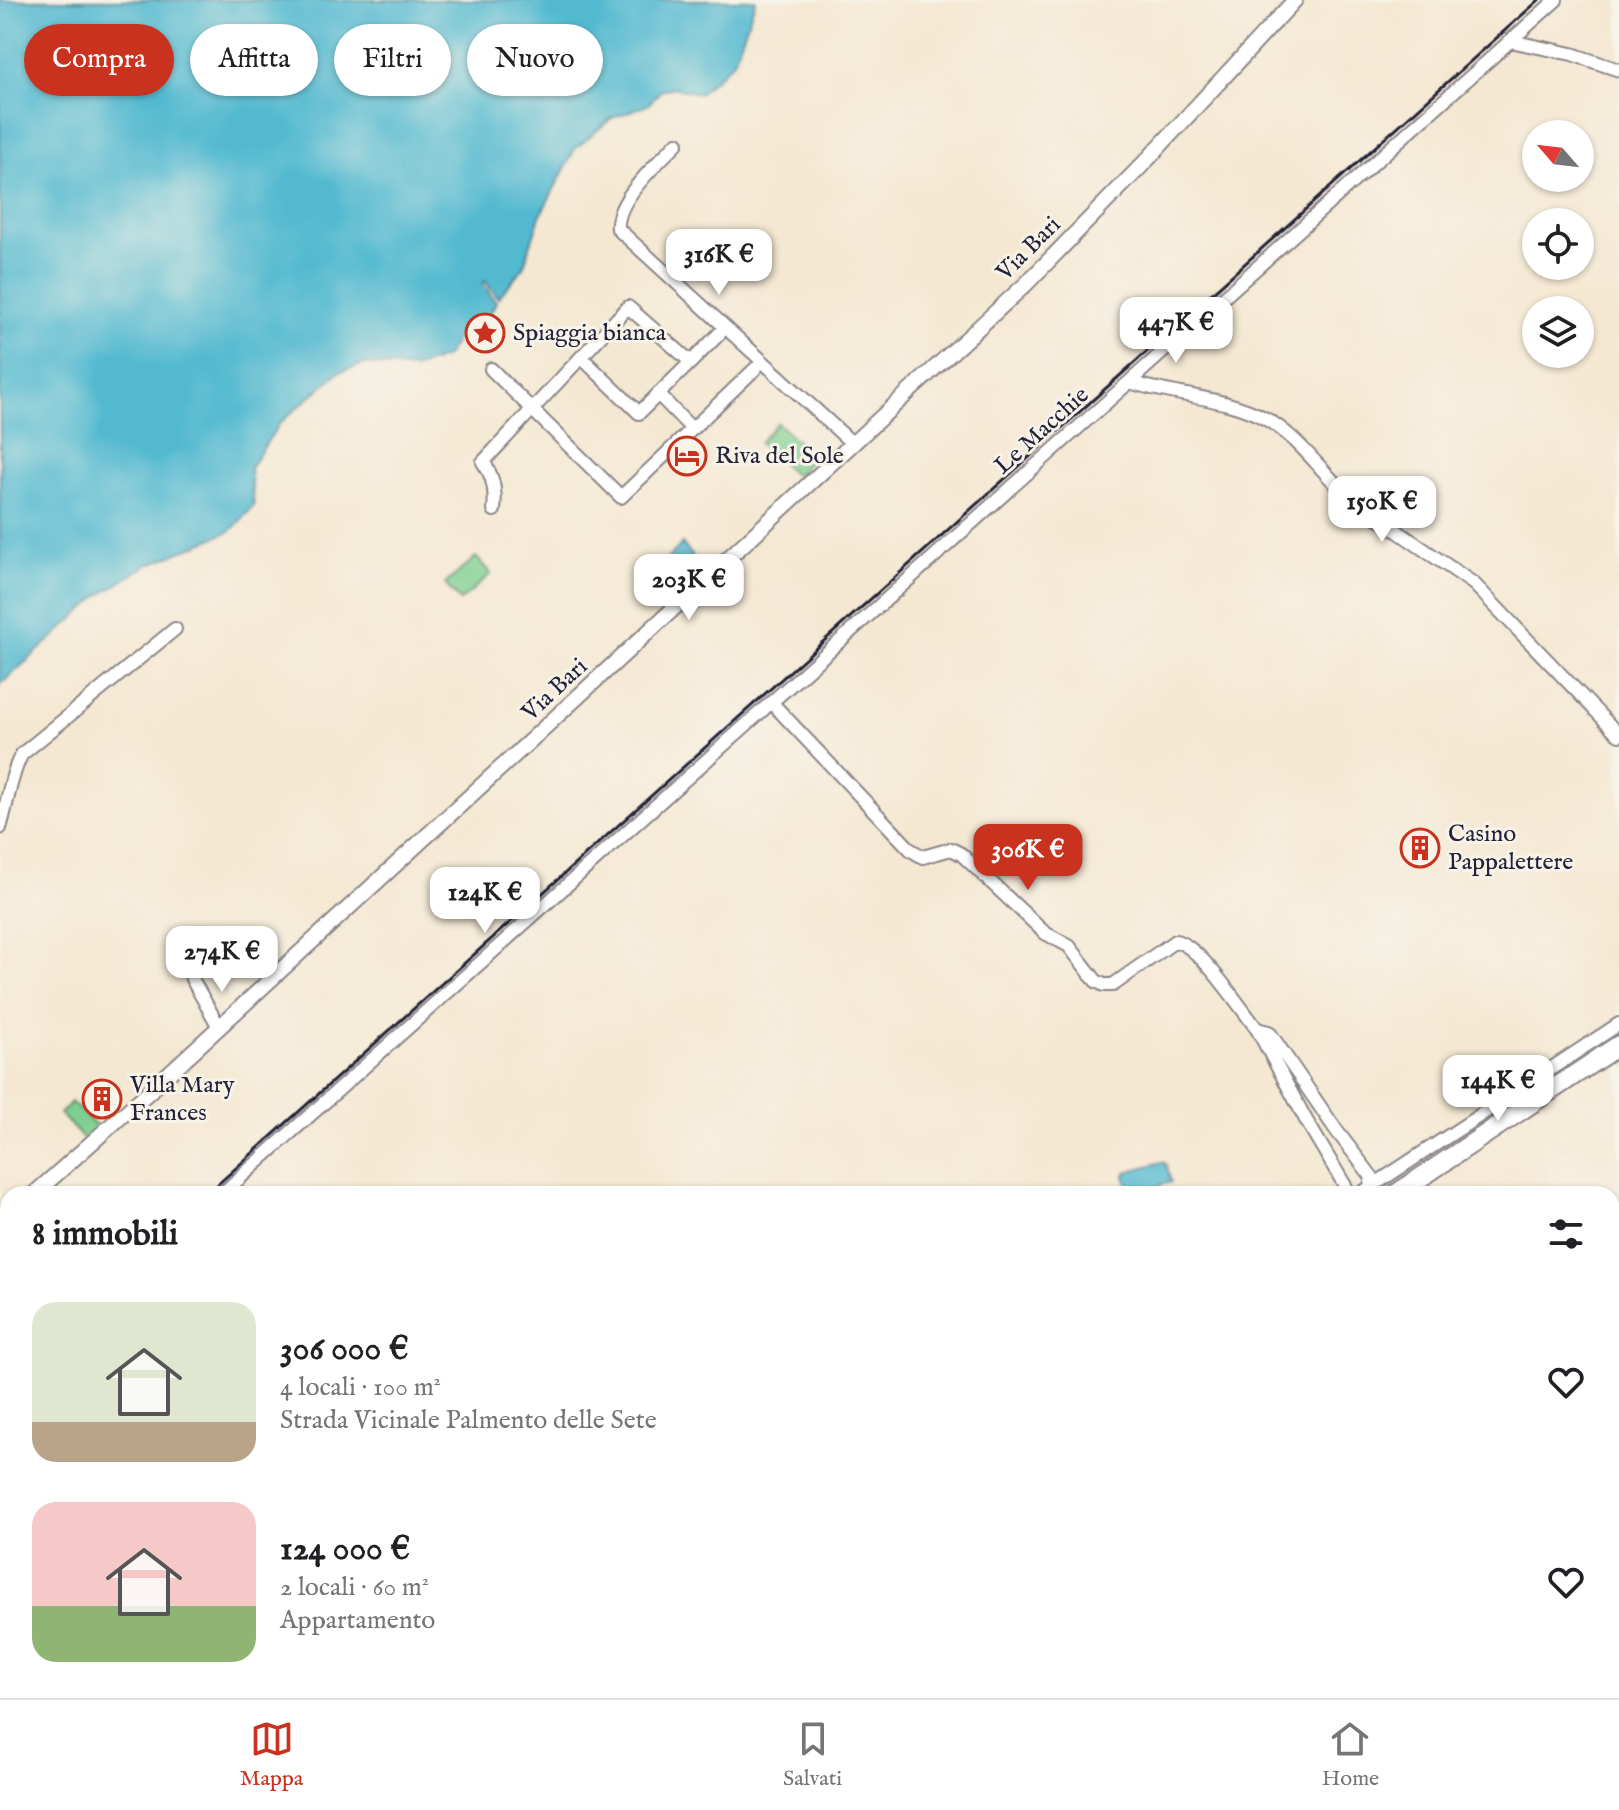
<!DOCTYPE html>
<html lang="it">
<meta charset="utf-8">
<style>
body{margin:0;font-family:"IM FELL English",serif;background:#f2f2f2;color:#202124;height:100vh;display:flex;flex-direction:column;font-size:30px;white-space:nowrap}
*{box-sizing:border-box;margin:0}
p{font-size:26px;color:#757577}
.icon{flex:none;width:44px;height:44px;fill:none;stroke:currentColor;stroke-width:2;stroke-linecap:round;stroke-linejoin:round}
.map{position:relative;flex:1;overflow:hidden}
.side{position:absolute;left:0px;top:1186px;width:1620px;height:512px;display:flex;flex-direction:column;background:#fff;border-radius:24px 24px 0 0;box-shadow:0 2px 6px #0004}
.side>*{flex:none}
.top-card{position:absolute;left:24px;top:24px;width:800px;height:72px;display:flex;gap:16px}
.needle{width:52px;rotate:298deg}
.controls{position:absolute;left:1522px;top:120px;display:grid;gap:16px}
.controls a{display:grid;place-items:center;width:72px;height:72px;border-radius:50%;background:#fff;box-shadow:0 2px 6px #0004;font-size:40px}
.price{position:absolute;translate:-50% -68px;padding:0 18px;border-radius:16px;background:#fff;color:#222;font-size:26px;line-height:52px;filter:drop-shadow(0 2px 4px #0008)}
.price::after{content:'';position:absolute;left:50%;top:48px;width:24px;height:18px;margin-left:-12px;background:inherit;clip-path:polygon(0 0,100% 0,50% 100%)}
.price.active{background:#c8321e;color:#fff}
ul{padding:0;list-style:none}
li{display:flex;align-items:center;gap:24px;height:200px;padding:0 32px}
li span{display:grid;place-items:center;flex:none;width:224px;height:160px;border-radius:24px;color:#555}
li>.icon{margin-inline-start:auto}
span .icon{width:96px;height:96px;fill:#fffc;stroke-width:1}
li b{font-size:34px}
h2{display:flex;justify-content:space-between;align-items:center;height:96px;padding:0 32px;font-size:34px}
.pill{padding:0 28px;border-radius:36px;background:#fff;box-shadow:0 2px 6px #0004;font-size:28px;line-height:72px}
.pill.active{background:#c8321e;color:#fff}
.dock{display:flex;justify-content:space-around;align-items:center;height:112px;border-top:2px solid #e0e0e0;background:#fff;font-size:22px;color:#757577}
.dock a{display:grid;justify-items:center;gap:4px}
.dock .active{color:#c8321e}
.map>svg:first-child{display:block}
.green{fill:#7ecf91;stroke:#507866;stroke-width:2}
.water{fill:#52b9d0;stroke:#3a6e86;stroke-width:2}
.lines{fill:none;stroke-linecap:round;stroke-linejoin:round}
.minor-casing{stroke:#8b8586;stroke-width:16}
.major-casing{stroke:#8b8586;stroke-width:18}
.highway-casing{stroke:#8b8586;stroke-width:22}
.minor{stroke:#fff;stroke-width:12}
.major{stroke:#fff;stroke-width:14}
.highway{stroke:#fff;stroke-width:18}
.rail{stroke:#22223b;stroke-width:3}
.labels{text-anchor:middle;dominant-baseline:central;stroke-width:6;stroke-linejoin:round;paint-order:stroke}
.street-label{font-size:24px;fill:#22223b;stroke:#f7f3e8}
.poi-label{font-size:24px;fill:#22223b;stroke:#f7f3e8;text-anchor:start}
</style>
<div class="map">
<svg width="1619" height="1698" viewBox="0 0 1619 1698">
<rect width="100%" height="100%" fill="#f7f3e8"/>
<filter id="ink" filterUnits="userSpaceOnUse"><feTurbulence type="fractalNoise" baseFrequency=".0125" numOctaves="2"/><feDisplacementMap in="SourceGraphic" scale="16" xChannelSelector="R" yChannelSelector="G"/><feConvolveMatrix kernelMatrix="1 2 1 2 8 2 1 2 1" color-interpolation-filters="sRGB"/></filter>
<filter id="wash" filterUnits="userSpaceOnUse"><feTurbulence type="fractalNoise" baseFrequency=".006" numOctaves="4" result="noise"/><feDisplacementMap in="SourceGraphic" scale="32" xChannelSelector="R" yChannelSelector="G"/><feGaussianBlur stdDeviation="1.8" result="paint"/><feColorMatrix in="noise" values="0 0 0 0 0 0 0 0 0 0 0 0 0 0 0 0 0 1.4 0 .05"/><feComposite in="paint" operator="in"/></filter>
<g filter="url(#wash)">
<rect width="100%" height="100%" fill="#f4e8d2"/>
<g class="green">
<path d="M777 423 814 456 796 476 759 443Z"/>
<path d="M476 557 491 574 460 601 445 584Z"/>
<path d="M71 1102 99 1129 86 1142 60 1114Z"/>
</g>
<g class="water">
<path d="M0 0H756L734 61 699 94 673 87 660 91 648 105 612 118 575 149 540 216 523 268 498 298 485 281 482 283 496 302 490 314 462 329 446 357 413 369 365 364 339 372 279 424 250 468 254 506 231 531 146 566 99 596 0 685Z"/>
<path d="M682 544 693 556 669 580 658 568Z"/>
<path d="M1162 1162 1166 1164 1171 1182 1157 1186V1189L1132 1194 1125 1177 1126 1172Z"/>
</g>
</g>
<g filter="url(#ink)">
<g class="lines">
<defs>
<g id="minor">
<path d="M1510 41 1572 54 1619 70"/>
<path d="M677 143C658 163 615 200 618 229L853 444"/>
<path d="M691 362 720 333"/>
<path d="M491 369 621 497 756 368"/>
<path d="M1130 382C1172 396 1228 397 1266 419 1302 439 1324 477 1355 502L1474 584 1619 735"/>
<path d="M658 394 691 428"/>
<path d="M494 510C496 493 493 475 483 462L628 307 691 362 639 413 581 357"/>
<path d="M772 703 911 850 923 857 951 849 961 854 1045 933 1069 946 1096 981 1104 985H1113L1175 941C1199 944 1241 1009 1257 1029"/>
<path d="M0 828C7 806 11 772 22 754L175 629"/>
<path d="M192 979 219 1027"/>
<path d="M222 1194 1556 0"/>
<path d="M1350 1194 1306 1120 1257 1029 1269 1032 1336 1130 1372 1177 1370 1187"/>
<path d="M1360 1194 1619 1024"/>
<path d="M1612 1247 1619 1240"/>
<path d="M0 1393 8 1386"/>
<path d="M1612 1527 1619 1533"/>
<path d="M474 1698 475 1690"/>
<path d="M686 1698 698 1690"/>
</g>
<g id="major">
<path d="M34 1194 152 1089 1026 284 1146 161 1295 0"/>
<path d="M0 1220 8 1214"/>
</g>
<g id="highway">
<path d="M1396 1194 1619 1045"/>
<path d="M640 1698 652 1690"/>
<path d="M660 1698 672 1690"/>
</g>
</defs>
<use href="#minor" class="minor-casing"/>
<use href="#major" class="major-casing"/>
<use href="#highway" class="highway-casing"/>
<use href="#minor" class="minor"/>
<use href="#major" class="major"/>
<use href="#highway" class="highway"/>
<g class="rail">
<path d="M207 1194 1539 0"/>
<path d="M0 1380 8 1372"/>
</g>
</g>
</g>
<defs>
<symbol id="sight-ring" viewBox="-11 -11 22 22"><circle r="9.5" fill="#f7f3e8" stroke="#c8321e" stroke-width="1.5"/><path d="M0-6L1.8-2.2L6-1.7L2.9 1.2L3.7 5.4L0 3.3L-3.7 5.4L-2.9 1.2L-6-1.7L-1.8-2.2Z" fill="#c8321e"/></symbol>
<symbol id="hotel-ring" viewBox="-11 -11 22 22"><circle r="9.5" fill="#f7f3e8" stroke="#c8321e" stroke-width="1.5"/><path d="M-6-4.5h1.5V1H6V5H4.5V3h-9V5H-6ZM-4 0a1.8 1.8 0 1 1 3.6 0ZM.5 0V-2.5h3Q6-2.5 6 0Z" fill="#c8321e"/></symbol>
<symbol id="building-ring" viewBox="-11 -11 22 22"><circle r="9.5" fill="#f7f3e8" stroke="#c8321e" stroke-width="1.5"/><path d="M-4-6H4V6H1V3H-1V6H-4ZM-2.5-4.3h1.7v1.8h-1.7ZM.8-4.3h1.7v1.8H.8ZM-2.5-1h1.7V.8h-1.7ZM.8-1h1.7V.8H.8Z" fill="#c8321e"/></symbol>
</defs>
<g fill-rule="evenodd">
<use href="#sight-ring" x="463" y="311" width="44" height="44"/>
<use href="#hotel-ring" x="665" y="434" width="44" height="44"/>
<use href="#building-ring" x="1398" y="826" width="44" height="44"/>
<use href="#building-ring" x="80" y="1077" width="44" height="44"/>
</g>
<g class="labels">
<g class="street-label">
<text transform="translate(1029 249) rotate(-45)">Via Bari</text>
<text transform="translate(1042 431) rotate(-42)">Le Macchie</text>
<text transform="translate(555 690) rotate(-43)">Via Bari</text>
</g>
<g class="poi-label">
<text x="513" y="333">Spiaggia bianca</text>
<text x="715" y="456">Riva del Sole</text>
<text x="1448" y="834">Casino<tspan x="1448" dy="28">Pappalettere</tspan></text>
<text x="130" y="1085">Villa Mary<tspan x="130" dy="28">Frances</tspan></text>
</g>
</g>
</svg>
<div class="controls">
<a><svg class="needle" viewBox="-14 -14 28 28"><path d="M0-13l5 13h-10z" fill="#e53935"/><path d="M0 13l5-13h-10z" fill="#757577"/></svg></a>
<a><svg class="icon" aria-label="locate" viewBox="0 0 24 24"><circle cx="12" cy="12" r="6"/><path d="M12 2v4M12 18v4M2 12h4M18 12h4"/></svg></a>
<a><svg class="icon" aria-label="layers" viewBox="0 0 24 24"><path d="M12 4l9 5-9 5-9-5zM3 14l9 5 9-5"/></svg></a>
</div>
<b class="price" style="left:719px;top:297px">316K €</b>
<b class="price" style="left:1176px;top:365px">447K €</b>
<b class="price" style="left:1382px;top:544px">150K €</b>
<b class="price" style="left:689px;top:622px">203K €</b>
<b class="price active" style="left:1028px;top:892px">306K €</b>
<b class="price" style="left:485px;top:935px">124K €</b>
<b class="price" style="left:222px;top:994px">274K €</b>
<b class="price" style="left:1498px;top:1123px">144K €</b>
<div class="top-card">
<a class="pill active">Compra</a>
<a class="pill">Affitta</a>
<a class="pill">Filtri</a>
<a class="pill">Nuovo</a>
</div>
<section class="side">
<h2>8 immobili<svg class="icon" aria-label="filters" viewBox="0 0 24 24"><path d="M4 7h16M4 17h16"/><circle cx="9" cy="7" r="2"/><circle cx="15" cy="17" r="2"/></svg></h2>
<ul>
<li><span style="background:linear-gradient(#dfe7d0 75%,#b9a48a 0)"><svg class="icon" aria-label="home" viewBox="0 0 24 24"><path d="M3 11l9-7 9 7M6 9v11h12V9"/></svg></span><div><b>306 000 €</b><p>4 locali · 100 m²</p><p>Strada Vicinale Palmento delle Sete</p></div><svg class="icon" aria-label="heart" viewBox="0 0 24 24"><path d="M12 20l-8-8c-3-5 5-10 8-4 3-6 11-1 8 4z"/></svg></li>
<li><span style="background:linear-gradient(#f6c9c9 65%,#8fb573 0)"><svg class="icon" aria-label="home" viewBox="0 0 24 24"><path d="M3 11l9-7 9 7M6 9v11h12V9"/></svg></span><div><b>124 000 €</b><p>2 locali · 60 m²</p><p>Appartamento</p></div><svg class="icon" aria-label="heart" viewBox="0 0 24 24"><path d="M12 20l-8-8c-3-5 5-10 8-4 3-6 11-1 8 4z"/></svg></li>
</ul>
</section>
</div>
<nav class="dock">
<a class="active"><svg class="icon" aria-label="map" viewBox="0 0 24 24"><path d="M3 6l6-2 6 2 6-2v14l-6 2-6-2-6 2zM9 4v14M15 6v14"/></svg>Mappa</a>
<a><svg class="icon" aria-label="saved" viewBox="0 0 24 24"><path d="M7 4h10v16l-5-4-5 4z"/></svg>Salvati</a>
<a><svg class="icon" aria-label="home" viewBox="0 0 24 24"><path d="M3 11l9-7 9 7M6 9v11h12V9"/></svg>Home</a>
</nav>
